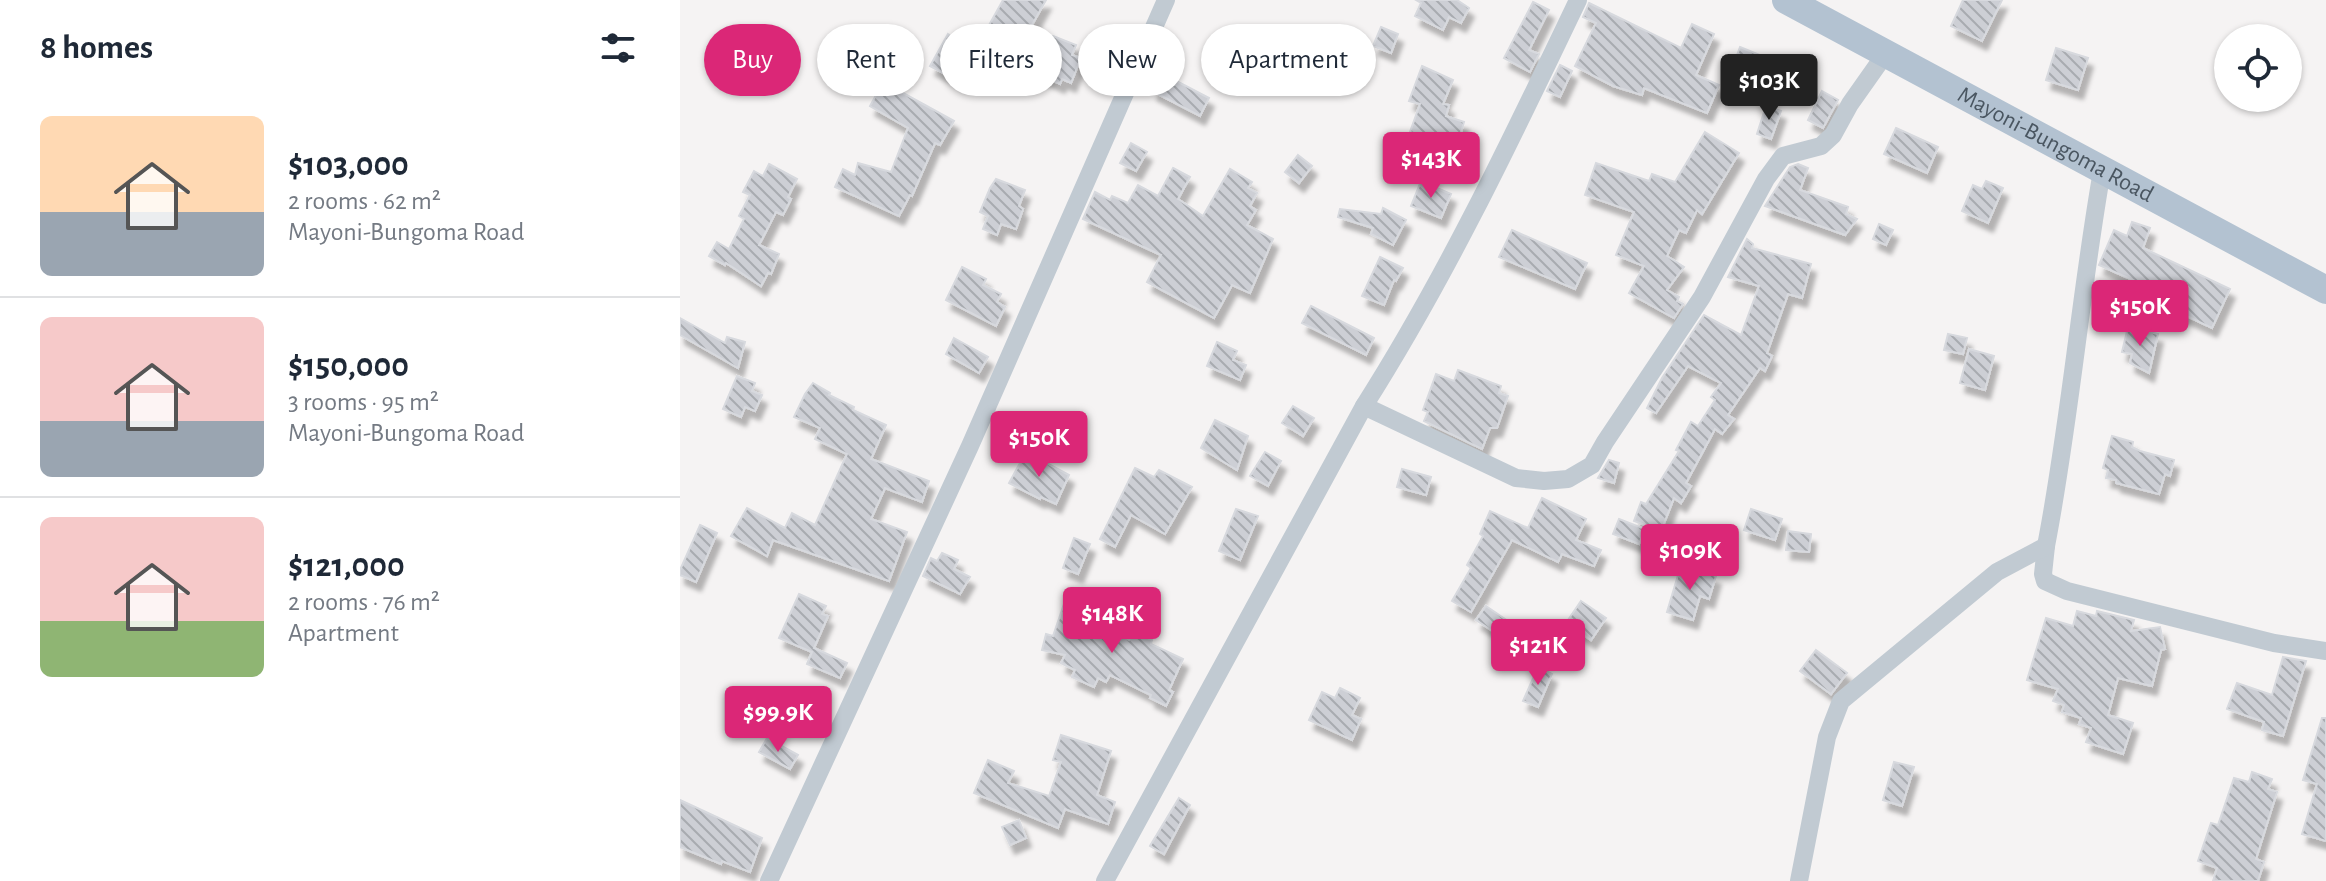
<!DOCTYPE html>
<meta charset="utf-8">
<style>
body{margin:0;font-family:"Alegreya Sans",sans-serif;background:#f2f2f3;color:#1f2937;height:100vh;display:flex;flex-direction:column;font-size:30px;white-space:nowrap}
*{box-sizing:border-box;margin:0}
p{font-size:26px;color:#747a83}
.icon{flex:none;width:44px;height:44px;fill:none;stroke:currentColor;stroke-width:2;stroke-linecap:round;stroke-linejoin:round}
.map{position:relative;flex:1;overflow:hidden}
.panel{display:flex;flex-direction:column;background:#fff;width:680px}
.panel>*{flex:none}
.banner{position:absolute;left:24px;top:24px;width:760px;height:72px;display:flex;gap:16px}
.controls{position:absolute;left:1534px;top:24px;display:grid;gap:16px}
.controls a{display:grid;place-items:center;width:88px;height:88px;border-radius:50%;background:#fff;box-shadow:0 2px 6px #0004;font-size:40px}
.price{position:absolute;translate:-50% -68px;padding:0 18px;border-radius:8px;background:#db2777;color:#fff;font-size:26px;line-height:52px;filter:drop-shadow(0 2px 4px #0008)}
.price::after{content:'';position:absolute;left:50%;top:48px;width:24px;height:18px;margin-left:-12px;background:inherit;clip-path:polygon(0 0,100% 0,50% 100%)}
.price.current{background:#222;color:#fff}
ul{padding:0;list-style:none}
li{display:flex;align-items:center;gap:24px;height:200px;padding:0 40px}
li+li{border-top:2px solid #e0e1e3}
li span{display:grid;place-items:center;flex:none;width:224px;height:160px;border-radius:12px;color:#555}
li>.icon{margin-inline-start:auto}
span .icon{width:96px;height:96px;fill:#fffc;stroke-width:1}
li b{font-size:34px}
h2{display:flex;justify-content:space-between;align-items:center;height:96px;padding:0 40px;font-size:34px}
.chip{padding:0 28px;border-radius:36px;background:#fff;box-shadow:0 2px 6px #0004;font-size:28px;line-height:72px}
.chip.current{background:#db2777;color:#fff}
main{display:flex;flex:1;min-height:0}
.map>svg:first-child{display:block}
.building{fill:url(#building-back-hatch);stroke:#d7d9de;stroke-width:2;filter:url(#shadow)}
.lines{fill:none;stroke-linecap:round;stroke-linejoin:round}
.street{stroke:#c1cad2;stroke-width:18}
.primary{stroke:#b3c2d1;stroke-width:28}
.labels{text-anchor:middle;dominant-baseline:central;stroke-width:8;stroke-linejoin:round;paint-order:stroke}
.street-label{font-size:24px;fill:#4a5661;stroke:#fff}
</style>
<main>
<section class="panel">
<h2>8 homes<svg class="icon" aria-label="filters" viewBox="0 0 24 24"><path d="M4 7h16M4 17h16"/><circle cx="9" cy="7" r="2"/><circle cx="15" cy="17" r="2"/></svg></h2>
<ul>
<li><span style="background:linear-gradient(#ffd9b3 60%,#9aa5b1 0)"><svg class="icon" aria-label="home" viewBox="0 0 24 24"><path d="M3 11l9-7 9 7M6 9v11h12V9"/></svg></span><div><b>$103,000</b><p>2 rooms · 62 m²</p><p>Mayoni-Bungoma Road</p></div></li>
<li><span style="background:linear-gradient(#f6c9c9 65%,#9aa5b1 0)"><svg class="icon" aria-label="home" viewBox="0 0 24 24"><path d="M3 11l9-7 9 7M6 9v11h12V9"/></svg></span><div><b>$150,000</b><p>3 rooms · 95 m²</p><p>Mayoni-Bungoma Road</p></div></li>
<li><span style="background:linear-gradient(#f6c9c9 65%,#8fb573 0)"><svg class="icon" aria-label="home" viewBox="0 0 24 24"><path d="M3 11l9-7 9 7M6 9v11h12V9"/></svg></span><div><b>$121,000</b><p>2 rooms · 76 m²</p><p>Apartment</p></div></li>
</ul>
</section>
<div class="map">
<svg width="1646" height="881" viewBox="0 0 1646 881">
<defs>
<pattern id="building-back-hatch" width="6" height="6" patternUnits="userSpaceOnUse" patternTransform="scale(2)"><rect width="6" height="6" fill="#cdcfd5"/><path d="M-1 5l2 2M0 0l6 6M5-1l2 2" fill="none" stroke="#a8abb0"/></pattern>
<filter id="shadow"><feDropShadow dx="5" dy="9" stdDeviation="2" flood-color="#0004"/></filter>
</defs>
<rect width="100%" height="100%" fill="#f5f3f3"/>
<g class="building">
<path d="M323 0H366L330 64 298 45Z"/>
<path d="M736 0H777L789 8 781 23 769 17 763 30 735 16 741 3Z"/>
<path d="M1283 0H1322L1302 41 1271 26Z"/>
<path d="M853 2 869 10 849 50 859 54 850 72 824 58Z"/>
<path d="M909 3 1001 48 1012 24 1034 34 1016 75 1039 85 1027 113 964 88 962 95 933 86 895 66 916 23 903 17Z"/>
<path d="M701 27 718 34 711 53 693 46Z"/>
<path d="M631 31 664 49 654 68 620 50Z"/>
<path d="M268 34 297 51 280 82 250 66Z"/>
<path d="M373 36 396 45 392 55 401 58 391 83 382 79 380 84 357 74Z"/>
<path d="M1060 47 1102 64 1092 90 1050 74Z"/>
<path d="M1376 48 1408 58 1398 90 1366 80Z"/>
<path d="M880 65 892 71 880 97 867 91Z"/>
<path d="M742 66 773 80 763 104 769 105 766 116 784 122 780 136 784 137 777 161 759 156 763 144 730 132 740 104 729 101Z"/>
<path d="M481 73 529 98 520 116 472 91Z"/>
<path d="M203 82 274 121 260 145 255 143 232 196 230 195 219 216 155 187 163 169 175 175 178 163 211 172 228 128 190 106Z"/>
<path d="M1142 91 1158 100 1143 128 1128 120Z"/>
<path d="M1086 106 1101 111 1091 139 1077 134Z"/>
<path d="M1216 128 1258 147 1247 173 1204 154Z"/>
<path d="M1025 132 1059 153 1022 214 1017 210 1006 233 999 230 987 256 1004 267 987 290 999 297 997 301 1003 304 994 318 949 293 964 266 936 255 954 212 905 195 916 163 969 181 972 174 995 182Z"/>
<path d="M451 143 467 152 456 171 440 163Z"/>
<path d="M618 155 632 166 619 183 605 172Z"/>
<path d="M89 164 117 179 108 197 111 199 103 215 96 212 79 245 99 254 91 274 88 273 81 286 46 263 45 265 29 256 37 242 49 249 64 219 59 216 70 195 63 192 74 171 83 176Z"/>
<path d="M1118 164 1128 168 1120 190 1168 207 1166 214 1177 219 1165 235 1085 206 1110 167Z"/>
<path d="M493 168 510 177 498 199 523 216 550 169 572 182 568 188 577 193 570 206 576 210 567 225 593 239 570 293 552 285 534 318 467 282 481 255 403 219 415 192 430 200 432 196 448 203 458 185 478 196Z"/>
<path d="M316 179 345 190 339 206 343 209 336 229 321 224 317 235 303 229 308 216 300 212 310 188Z"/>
<path d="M741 181 771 194 761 218 731 206Z"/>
<path d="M1306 181 1323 188 1308 223 1282 211 1293 185 1302 189Z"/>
<path d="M703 208 726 220 713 245 691 234 693 228 658 217 660 209 701 214Z"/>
<path d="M1452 222 1470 228 1463 248 1550 289 1532 328 1451 290 1455 281 1419 265 1434 230 1447 236Z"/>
<path d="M1199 224 1213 230 1206 245 1193 239Z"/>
<path d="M832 230 907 263 895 289 819 257Z"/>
<path d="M1067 239 1073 244 1072 248 1131 264 1122 298 1108 294 1087 353 1092 356 1085 371 1080 368 1048 415 1054 419 1042 434 1035 429 1006 483 1011 486 1001 503 994 498 981 531 954 521 961 502 966 504 999 451 996 450 1011 422 1018 426 1035 400 1031 397 1041 383 1008 366 976 413 967 408 982 378 1024 315 1061 335 1079 286 1048 277Z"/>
<path d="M700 257 723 268 716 281 714 280 704 305 682 296Z"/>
<path d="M282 267 306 279 303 285 321 294 317 302 325 307 316 326 266 300Z"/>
<path d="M631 306 694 338 686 355 622 323Z"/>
<path d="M0 318 45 343 47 337 65 342 58 368 0 335Z"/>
<path d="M1448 327 1478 334 1469 373 1450 363 1452 354 1442 352Z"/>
<path d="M1268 334 1287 338 1283 354 1264 350Z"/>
<path d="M274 338 308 357 299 373 266 354Z"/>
<path d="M537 342 557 351 553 360 566 365 560 380 527 366Z"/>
<path d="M1289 349 1314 356 1305 390 1280 383Z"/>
<path d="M778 370 821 386 819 393 828 396 817 428H810L802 449 744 421 748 412 743 410 756 374 774 381Z"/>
<path d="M57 376 75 383 72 391 82 395 75 411 65 407 61 417 43 409Z"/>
<path d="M133 383 150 393 149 395 174 407 173 410 206 425 191 459 249 481 242 502 205 488 191 519 227 532 209 581 93 540 87 556 51 536 67 508 105 528 112 513 135 525 167 454 135 439 140 428 114 417 125 394Z"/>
<path d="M613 406 634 418 623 436 602 423Z"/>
<path d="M535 420 568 436 557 470 521 448Z"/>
<path d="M1432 436 1453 442 1452 447 1460 451 1494 460 1490 476 1485 474 1479 494 1436 483V480L1426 478 1428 470 1423 468Z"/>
<path d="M346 452 389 475 376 504 361 497 360 499 329 483Z"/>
<path d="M585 452 601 461 588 486 570 476Z"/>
<path d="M929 460 939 463 934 483 918 478Z"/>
<path d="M455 468 474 477 479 470 512 487 485 534 451 515 435 547 420 539Z"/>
<path d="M722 469 751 477 746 495 717 487Z"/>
<path d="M862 498 906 519 896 540 921 550 914 566 882 554 878 562 832 540 791 612 772 601 791 568 787 565 803 536 800 534 810 511 848 528Z"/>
<path d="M556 509 578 516 560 560 539 551Z"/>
<path d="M1071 509 1102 519 1095 540 1064 530Z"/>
<path d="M939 519 965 529 959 544 933 534Z"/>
<path d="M20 525 37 533 16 582 0 575V570Z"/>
<path d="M1108 531 1131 534 1129 552 1106 550Z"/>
<path d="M394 538 410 544 398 574 383 568Z"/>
<path d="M262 553 278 560 274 569 290 577 280 594 243 576 251 558 257 561Z"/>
<path d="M1001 565 1036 576 1029 599 1020 596 1013 620 987 612Z"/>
<path d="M119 594 146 606 142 614 148 616 134 648 167 663 160 678 127 664 132 652 99 638Z"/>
<path d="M385 601 411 610 407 620 449 640 453 632 472 640 471 644 503 659 489 690 493 692 486 706 470 698 471 695 430 675 426 682 418 678 414 687 392 677 395 670 381 663 385 655 362 650 366 634 373 636Z"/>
<path d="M901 601 926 618 911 640 886 623Z"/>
<path d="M806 606 866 647 861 656 817 634 796 620Z"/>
<path d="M1397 611 1416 616 1417 611 1454 620 1451 631 1480 627 1485 649 1481 650 1472 686 1438 678 1428 715 1453 723 1443 754 1406 742 1411 728 1399 724 1401 718 1382 712 1384 705 1373 701 1378 689 1347 680 1366 618 1393 626Z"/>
<path d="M1136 650 1167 673 1151 694 1120 671Z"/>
<path d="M1603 657 1626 661 1603 736 1582 730 1584 722 1547 709 1557 683 1592 695Z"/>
<path d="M858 667 872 674 858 707 843 701Z"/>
<path d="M660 688 680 698 672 715 681 719 672 740 629 720 642 692 655 698Z"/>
<path d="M1642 718H1646V841L1622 834 1637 784 1623 780Z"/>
<path d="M381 735 431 751 417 795 435 802 428 824 385 809 378 828 294 793 308 760 334 771 328 783 369 796 381 762 373 760Z"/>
<path d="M87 738 118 755 110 769 79 752Z"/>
<path d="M1214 762 1234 767 1222 806 1203 800Z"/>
<path d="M1572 772 1592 779 1588 789 1597 792 1576 859 1584 862 1578 881H1533L1537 868 1518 861 1531 823 1538 825 1554 778 1569 782Z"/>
<path d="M499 798 510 805 484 854 470 846Z"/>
<path d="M0 800 82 838 70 872 42 861 41 864 0 847Z"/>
<path d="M339 820 346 838 330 845 322 827Z"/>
</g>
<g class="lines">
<g class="street">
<path d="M684 406 836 478 864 481 888 479 912 465 925 442 1022 297 1086 179 1103 156 1141 146 1153 135 1170 104 1206 53"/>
<path d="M1366 546 1363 574 1365 581 1387 591 1594 643 1646 651"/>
<path d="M89 881 290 446 486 0"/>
<path d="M425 881 684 406C766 277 832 138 898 0"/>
<path d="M1119 881 1147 737 1161 701 1317 572 1366 546C1390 422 1400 296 1422 171"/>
</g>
<path class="primary" id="s1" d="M1106 0 1646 290"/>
</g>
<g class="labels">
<g class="street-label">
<text stroke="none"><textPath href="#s1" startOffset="306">Mayoni-Bungoma Road</textPath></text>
</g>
</g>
</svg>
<div class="controls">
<a><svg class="icon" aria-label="locate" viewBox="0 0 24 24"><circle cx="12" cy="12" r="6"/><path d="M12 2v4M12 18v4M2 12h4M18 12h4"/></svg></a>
</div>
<b class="price current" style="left:1089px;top:122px">$103K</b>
<b class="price" style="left:751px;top:200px">$143K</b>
<b class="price" style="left:1460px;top:348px">$150K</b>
<b class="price" style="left:359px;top:479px">$150K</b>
<b class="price" style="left:1010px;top:592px">$109K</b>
<b class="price" style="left:432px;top:655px">$148K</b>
<b class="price" style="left:858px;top:687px">$121K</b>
<b class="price" style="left:98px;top:754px">$99.9K</b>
<div class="banner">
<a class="chip current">Buy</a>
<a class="chip">Rent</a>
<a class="chip">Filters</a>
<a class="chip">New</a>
<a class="chip">Apartment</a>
</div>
</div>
</main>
